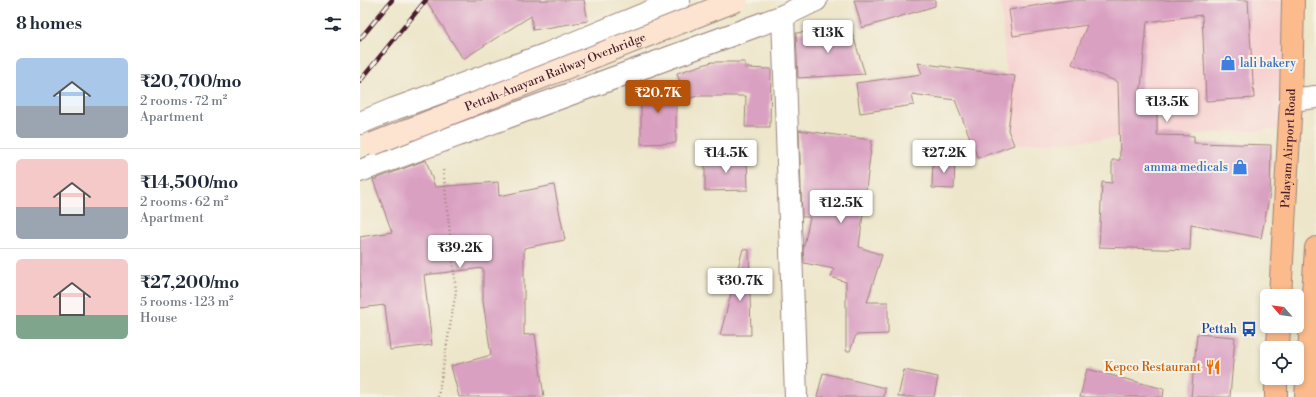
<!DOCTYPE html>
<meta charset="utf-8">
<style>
body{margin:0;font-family:"Libre Bodoni",serif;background:#f2f2f3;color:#1f2937;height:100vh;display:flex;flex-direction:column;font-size:15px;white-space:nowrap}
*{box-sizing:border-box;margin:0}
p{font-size:13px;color:#747a83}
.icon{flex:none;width:22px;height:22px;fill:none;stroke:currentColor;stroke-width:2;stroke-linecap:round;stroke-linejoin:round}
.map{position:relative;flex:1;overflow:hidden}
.panel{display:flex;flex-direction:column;background:#fff;width:360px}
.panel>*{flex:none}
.needle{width:26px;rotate:298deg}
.buttons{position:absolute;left:900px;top:289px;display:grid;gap:8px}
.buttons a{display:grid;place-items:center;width:44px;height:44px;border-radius:6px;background:#fff;box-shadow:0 2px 6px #0003;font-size:20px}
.price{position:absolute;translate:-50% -34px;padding:0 9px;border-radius:4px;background:#fff;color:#222;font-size:13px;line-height:26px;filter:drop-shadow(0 1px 2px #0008)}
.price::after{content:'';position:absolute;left:50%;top:24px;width:12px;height:9px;margin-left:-6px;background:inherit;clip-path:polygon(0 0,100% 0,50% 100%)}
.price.active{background:#b45309;color:#fff}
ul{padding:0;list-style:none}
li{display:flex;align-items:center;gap:12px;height:100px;padding:0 16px}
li+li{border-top:1px solid #e0e1e3}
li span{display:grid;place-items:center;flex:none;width:112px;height:80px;border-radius:6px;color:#555}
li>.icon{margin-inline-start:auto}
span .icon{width:48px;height:48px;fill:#fffc;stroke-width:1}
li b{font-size:17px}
h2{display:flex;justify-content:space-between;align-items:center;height:48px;padding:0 16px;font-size:17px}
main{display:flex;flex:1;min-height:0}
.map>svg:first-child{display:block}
.built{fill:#f7d0cf}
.building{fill:#daa0c2}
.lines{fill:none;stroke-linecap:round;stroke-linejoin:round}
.minor-casing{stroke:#9c827a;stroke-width:24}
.primary-casing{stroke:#9c827a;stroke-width:24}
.path{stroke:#9c827a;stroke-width:2.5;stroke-dasharray:1 3;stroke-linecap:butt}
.minor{stroke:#fff;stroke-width:22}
.primary{stroke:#fbbb8c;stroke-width:22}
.rail-casing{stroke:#4a1f2b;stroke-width:4.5}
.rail{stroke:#f7f3e8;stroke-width:3;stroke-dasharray:9;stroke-linecap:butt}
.secondary-bridge-casing{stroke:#9c827a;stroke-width:24;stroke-linecap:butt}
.secondary-bridge{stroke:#fde4d1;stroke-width:22}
.labels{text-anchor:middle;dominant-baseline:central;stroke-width:4;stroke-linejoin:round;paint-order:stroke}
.shop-label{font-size:12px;fill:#366cbe;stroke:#f7f3e8;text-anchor:start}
.street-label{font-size:12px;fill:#4a1f2b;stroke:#f7f3e8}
.transit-label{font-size:12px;fill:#164399;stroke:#f7f3e8;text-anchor:end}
.food-label{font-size:12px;fill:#c56008;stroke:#f7f3e8;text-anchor:end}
</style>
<main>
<section class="panel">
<h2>8 homes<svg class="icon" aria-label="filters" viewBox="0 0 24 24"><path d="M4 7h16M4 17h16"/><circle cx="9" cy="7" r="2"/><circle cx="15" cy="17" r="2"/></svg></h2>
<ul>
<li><span style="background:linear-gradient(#a9c7e8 60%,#9aa5b1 0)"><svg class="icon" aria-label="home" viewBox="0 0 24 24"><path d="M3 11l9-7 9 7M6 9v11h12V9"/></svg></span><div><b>₹20,700/mo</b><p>2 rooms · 72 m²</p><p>Apartment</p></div></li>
<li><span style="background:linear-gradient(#f6c9c9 60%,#9aa5b1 0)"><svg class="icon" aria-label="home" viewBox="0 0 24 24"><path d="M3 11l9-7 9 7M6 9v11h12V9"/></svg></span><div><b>₹14,500/mo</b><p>2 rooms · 62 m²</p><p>Apartment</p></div></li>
<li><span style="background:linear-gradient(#f6c9c9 70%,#7fa58c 0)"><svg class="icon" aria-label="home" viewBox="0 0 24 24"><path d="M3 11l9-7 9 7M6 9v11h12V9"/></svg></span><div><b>₹27,200/mo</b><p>5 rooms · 123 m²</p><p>House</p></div></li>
</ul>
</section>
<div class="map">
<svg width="956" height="397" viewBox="0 0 956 397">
<rect width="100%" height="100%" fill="#f7f3e8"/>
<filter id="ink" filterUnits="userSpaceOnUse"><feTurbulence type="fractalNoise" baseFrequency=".025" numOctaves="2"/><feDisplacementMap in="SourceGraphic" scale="8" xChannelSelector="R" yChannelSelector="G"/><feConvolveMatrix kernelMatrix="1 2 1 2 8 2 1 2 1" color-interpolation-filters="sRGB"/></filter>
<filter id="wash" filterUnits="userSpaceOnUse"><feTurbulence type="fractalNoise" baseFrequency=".012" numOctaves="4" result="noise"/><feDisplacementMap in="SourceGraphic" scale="16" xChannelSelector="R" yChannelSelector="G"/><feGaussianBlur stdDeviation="0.9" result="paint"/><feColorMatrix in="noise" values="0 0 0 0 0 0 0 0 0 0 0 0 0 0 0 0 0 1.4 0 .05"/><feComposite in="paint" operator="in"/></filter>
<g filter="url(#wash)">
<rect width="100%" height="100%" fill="#ede6ca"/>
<path class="built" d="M641 0H925L922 129 654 144 645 62Z"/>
<g id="blocks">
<g class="building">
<path d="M66 0H224L228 21 173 30 171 16 103 59Z"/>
<path d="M494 0H575V6L502 28Z"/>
<path d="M709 0H888L894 98 846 101 842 15 787 22 780 99 797 98V135L834 136V143L911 145 910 193 901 238 831 224 830 250 739 247 742 182 752 183V160H760L758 82 712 64 727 25 653 36 649 10Z"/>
<path d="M491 29 505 74 438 78 436 33Z"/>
<path d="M352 62H385V68L411 69 410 127H385L386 96H337L325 100 317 73Z"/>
<path d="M558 63 655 76 648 130 654 145 618 158 595 100 552 94 554 105 500 113 496 83 562 74Z"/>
<path d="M281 82 316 87V143L281 144Z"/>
<path d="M439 130 512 140 499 247 522 255 507 302H528V334L496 335 490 351H486V282L471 277 474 269 444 263 443 250 450 217H442Z"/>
<path d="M387 157 388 190 345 191V158Z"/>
<path d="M573 158 595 159 594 189 572 188Z"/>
<path d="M66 160 75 187 138 182 139 196 194 185 205 240 164 248V335L175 334 184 397H99L91 366 131 355 123 301V268L64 275 72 345 30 350 25 305 0 308V237L32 232 13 180Z"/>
<path d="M383 249 389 250 391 335H360Z"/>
<path d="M837 334 875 337 870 397H831Z"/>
<path d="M727 369 804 389 803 397H720Z"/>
<path d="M544 370 578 377 574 397H538Z"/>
<path d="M463 373 525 388 524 397H457Z"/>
</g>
</g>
</g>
<g filter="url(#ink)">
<use href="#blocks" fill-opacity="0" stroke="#9c827a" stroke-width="1"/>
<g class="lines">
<defs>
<g id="minor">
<path d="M423 16 436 397"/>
<path d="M931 100 956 97"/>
<path d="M0 123 34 109 187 54 319 0"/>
<path d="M0 171 423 16 456 0"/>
</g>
<g id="primary">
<path id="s1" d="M920 296 931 100 933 0"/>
<path d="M918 348 919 326"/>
<path d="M916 397V378"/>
<path d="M946 397 956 248"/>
</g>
</defs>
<use href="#minor" class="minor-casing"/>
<use href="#primary" class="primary-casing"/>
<path class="path" d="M78 397 96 291 83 169"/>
<use href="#minor" class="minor"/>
<use href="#primary" class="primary"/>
<defs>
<g id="rail">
<path d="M0 39 32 0"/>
<path d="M0 81 66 0"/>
</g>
</defs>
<use href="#rail" class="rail-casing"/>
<use href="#rail" class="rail"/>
<defs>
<g id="secondary-bridge">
<path id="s2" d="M13 144 377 0"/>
</g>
</defs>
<use href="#secondary-bridge" class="secondary-bridge-casing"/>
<use href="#secondary-bridge" class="secondary-bridge"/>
</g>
</g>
<defs>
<symbol id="shop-bare" viewBox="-9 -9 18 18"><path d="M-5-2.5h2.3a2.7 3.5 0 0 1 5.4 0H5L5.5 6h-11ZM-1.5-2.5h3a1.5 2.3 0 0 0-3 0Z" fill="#3f7fe0" stroke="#f7f3e8" stroke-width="2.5" paint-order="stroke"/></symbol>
<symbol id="bus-bare" viewBox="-9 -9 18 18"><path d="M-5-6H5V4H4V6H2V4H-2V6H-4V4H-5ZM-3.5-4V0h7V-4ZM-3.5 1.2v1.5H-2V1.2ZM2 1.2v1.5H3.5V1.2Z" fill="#1a4fb4" stroke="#f7f3e8" stroke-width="2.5" paint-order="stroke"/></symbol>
<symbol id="restaurant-bare" viewBox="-9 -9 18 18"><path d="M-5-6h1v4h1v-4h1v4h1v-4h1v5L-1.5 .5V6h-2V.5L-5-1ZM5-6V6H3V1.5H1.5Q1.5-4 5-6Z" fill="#e8710a" stroke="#f7f3e8" stroke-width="2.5" paint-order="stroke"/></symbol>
</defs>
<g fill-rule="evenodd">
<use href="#shop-bare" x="857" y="52" width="22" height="22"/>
<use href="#shop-bare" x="869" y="156" width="22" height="22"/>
<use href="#bus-bare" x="878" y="318" width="22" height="22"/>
<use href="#restaurant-bare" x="842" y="356" width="22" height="22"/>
</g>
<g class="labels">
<g class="shop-label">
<text x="880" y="63">lali bakery</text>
<text x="868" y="167" text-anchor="end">amma medicals</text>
</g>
<g class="street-label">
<text stroke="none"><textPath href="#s2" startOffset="196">Pettah-Anayara Railway Overbridge</textPath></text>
<text stroke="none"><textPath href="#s1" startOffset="148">Palayam Airport Road</textPath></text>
</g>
<g class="transit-label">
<text x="877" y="329">Pettah</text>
</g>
<g class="food-label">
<text x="841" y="367">Kepco Restaurant</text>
</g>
</g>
</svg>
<div class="buttons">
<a><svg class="needle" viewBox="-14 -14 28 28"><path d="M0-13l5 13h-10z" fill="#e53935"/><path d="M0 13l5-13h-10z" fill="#747a83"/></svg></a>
<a><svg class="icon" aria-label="locate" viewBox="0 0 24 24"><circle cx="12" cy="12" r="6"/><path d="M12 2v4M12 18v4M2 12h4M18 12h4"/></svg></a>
</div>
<b class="price" style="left:468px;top:54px">₹13K</b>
<b class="price active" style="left:298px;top:114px">₹20.7K</b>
<b class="price" style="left:807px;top:123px">₹13.5K</b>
<b class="price" style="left:366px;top:174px">₹14.5K</b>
<b class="price" style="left:584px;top:174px">₹27.2K</b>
<b class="price" style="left:481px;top:224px">₹12.5K</b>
<b class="price" style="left:100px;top:269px">₹39.2K</b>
<b class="price" style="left:380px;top:302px">₹30.7K</b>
</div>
</main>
